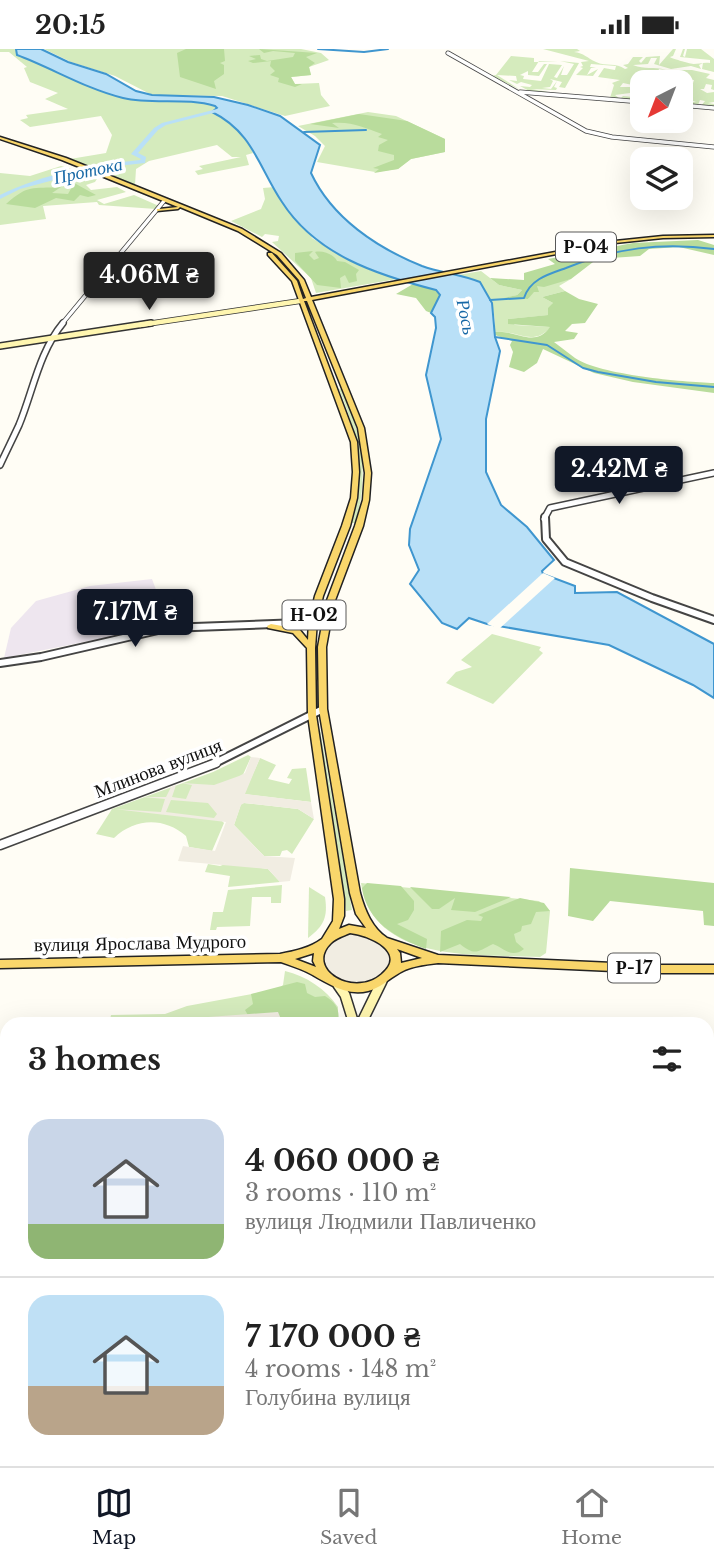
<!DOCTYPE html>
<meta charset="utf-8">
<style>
body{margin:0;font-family:"Libre Baskerville",serif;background:#f6f6f6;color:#222;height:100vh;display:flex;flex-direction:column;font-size:26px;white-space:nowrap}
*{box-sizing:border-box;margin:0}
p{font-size:23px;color:#767676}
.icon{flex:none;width:38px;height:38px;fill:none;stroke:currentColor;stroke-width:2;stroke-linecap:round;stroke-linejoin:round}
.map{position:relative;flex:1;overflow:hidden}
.sheet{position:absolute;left:0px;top:968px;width:714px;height:450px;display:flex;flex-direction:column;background:#fff;border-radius:21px 21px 0 0;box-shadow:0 7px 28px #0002}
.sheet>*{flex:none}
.needle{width:46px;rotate:222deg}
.controls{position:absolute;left:630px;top:21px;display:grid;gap:14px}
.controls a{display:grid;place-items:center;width:63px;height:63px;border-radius:14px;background:#fff;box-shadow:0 7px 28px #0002;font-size:35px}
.price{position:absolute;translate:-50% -60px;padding:0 16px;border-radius:7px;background:#111827;color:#fff;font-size:23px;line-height:46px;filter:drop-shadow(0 2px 4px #0008)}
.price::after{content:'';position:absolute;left:50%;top:42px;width:21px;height:16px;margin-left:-10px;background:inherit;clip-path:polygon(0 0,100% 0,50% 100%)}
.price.on{background:#222;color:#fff}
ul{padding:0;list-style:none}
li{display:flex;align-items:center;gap:21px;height:175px;padding:0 28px}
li+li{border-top:2px solid #e0e0e0}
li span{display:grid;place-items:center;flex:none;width:196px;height:140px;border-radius:21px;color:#555}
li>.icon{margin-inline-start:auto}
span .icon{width:84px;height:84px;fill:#fffc;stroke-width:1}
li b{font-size:30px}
h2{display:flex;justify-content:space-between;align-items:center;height:84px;padding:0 28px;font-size:30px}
.status{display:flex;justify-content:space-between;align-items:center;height:49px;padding:0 35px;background:#fff;direction:ltr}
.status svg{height:19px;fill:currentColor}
.menu{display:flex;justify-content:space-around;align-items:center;height:98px;border-top:2px solid #e0e0e0;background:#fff;font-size:19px;color:#767676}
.menu a{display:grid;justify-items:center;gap:4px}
.menu .on{color:#111827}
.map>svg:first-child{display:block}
.industrial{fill:#eee6ef}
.green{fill:#d5ebbd}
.forest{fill:#b9dc9c}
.sand{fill:#fbeec1}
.plaza{fill:#f1ede2;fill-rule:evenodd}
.water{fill:#b9e0f7;stroke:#3f96cf;stroke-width:2}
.pier{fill:#fffdf5}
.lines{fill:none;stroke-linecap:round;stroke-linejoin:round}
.stream{stroke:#3f96cf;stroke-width:2}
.river{fill:#b9e0f7;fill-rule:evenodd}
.tertiary-far3-casing{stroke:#444;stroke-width:5}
.tertiary-far2-casing{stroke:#444;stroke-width:8}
.tertiary-far1-casing{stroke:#444;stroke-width:10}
.tertiary-casing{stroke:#444;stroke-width:11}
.secondary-far3-casing{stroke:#333;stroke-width:6}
.secondary-far2-casing{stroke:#333;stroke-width:8}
.secondary-far1-casing{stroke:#333;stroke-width:12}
.secondary-casing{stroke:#333;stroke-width:15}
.primary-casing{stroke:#222;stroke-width:3}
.tertiary-far3{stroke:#fff;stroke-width:3.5}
.tertiary-far2{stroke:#fff;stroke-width:5}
.tertiary-far1{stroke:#fff;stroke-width:6}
.tertiary{stroke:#fff;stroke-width:8}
.secondary-far3{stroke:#fff6b0;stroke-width:4.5}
.secondary-far2{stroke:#fff6b0;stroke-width:5}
.secondary-far1{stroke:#fff6b0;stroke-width:9}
.secondary{stroke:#fff6b0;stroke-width:11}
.primary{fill:#f9d66b;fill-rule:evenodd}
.labels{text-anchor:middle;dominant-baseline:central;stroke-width:7;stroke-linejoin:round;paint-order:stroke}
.far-water-label{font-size:18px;font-style:italic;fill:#1768a6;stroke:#fff}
.shield{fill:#fff;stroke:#585858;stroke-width:2}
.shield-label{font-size:18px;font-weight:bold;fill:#111}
.street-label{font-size:19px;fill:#111;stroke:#fff}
</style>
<div class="status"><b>20:15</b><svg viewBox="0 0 49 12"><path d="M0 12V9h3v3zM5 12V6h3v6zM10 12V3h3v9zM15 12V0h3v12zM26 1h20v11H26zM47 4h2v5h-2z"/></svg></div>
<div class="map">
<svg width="714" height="1417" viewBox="0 0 714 1417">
<rect width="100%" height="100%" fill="#fffdf5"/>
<path class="industrial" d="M152 530 167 570 164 577 4 609 11 579 36 552 90 537Z"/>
<g class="green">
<path d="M0 0H16L17 6C52 19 86 40 123 49 153 56 186 48 215 57L218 59 212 63C231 72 245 84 253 104L246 106 249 116 198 126 195 122 203 120 199 117 241 108H232L217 96 149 112 136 120 135 136 70 110 106 104 112 86 101 67 30 78 20 71 28 69 26 66 68 60 45 50 58 44 30 33 24 19 27 18 9 3H0Z"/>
<path d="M44 0H301L321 4 329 11 309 18 311 26 291 28 295 35 319 34 321 46 330 57 285 67 222 47 152 46 115 27 71 13Z"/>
<path d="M543 0H577L580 2 574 3C584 4 587 9 596 13 606 18 616 13 625 20L628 19 623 16 628 15 633 8H643L639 12 641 14 646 8 660 7 659 16 673 0H676L673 7 670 8C673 10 691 15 694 15 698 15 704 13 710 14V11L680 8 683 0H685L683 7 685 8 687 0H701L714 10V23L702 20 703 14 699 16 701 20 691 17 671 20 654 15 657 9H651L648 15 633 16C645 21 653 17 666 21L659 20 654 33H642V47L635 45 638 39 642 38 623 34 620 38H631L630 44 615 46 620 50 623 47 642 49V52L610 49 614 36 612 34 620 31 598 28 604 19 615 21 616 17 591 15 590 18H596L591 19 587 26 598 20 593 27 576 26 583 19 580 18 583 17 581 13 589 12Z"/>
<path d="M511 7 534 9V13L558 12H539L532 23H538L544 15H547L539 27 528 26V22L520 26 524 27 523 30 541 32 549 15 562 16 554 28 557 29 564 17 561 26H567L574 15 560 12 579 14 565 39 559 38 562 33 550 30 553 32 550 38 542 39 551 40 557 32 554 38 557 39 556 41 531 40 560 45 531 43 520 37 530 38 532 36 521 33 517 35 509 31 517 32 516 27 497 26 519 40 491 27 496 26Z"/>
<path d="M674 21H692L710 25 706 29 714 31V41L711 40 712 36 706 35 704 40H700L707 44 714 43V53L708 54 714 55V58L701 57 705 52 700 51 698 56 681 55V50L687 52 685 53H696L682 48 685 42H689L681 41V34H693L694 31 677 30 681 25 679 22 672 25Z"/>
<path d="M368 63 396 67 445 90V103L411 110 398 120 375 123 317 113 325 97 315 87 298 77Z"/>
<path d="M61 117 98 128 95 133 86 136 91 141 117 138 126 143 97 151 104 155 134 146 159 157 156 160 99 156 97 153 43 157 46 170 0 176V124L30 127Z"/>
<path d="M275 138 291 165 309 182 312 189 344 209 397 230 316 244 311 229 272 193 278 192 279 187 265 185 262 188 231 172 261 160 265 150 263 139Z"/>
<path d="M481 222 499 236 522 241 517 246 505 249 528 250 536 237 571 230 559 237 565 242 542 248 553 254 549 266 508 270 515 276 551 278C532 299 516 280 495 283 496 250 486 239 458 226Z"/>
<path d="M339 340H343C362 389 369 422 356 474H351C365 422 359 389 339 340Z"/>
<path d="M492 585 541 598 539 601 543 604 493 655 446 634 456 623 472 618 461 611Z"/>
<path d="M317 680H320L352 861 346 862Z"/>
<path d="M248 706 251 708 222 772 224 774 212 802 189 798 186 787C164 768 135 769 114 789L96 785 112 760 213 723Z"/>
<path d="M260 709 276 716 268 730 289 735 292 730 287 729 292 720 306 719 311 753 244 745Z"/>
<path d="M244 754 298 760 314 770 292 805 287 801 282 802 280 807H264L234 776 241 755Z"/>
<path d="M228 814 268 820 280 833 228 838 230 827 205 823 208 815 220 817Z"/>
<path d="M361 834 539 852 550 862 546 904 540 908C479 905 373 915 361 834Z"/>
<path d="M282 836 281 854H271V848H252L250 877 217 878 216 881H210L213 863H223L228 841Z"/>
<path d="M309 838 325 848C328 868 324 877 308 889Z"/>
<path d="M285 922C306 927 326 940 338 958V975H109L111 966 165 965 187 957 279 940 283 936Z"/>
</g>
<g class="forest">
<path d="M186 0H224L225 12 220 14 224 16V25L214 32 216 40 180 28 177 4Z"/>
<path d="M259 0 317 4 306 8 315 14 309 18 311 26 291 28 295 35H302L295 38 278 33 279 29 270 26 275 22 270 17 271 12 253 14 248 12 256 10 249 7 260 6 261 10 267 12 293 8 295 4 273 2 264 4Z"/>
<path d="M359 65 407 72 445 90V103L411 110 398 120 374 124 379 120 373 119 394 111V106L378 102 379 96 388 91 378 88 382 85C365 79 352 72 332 74L339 79 310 75Z"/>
<path d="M76 135 96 146 88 148 80 146 74 152 56 149 35 159 6 155C29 135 31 140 61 138L52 144 68 145 73 136Z"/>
<path d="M698 191 714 196V206L679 198 649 200 640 207 597 210 571 230 544 238 537 237 539 243H534L528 250 504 249 517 246 522 241 499 236 490 229 524 231V224L555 215 548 210 633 194Z"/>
<path d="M313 202 309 206 314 211 319 209 315 203C323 201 335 206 337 212L345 213 359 221 356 225 357 232 349 234 345 226 340 229 341 239 317 236 295 212V204Z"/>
<path d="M413 235 436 241 440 246 431 264 426 262 416 249 396 245Z"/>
<path d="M565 242 579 250 598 255 585 274 572 275 565 282 578 284 574 290 554 293C561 298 568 304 575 309 600 326 683 333 714 334V344L633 333 594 324 543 300 537 314 524 323 509 318 513 303 510 296 512 292 495 286V283C515 280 535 300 550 278L508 275V270L548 266V259L553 254 542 248Z"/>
<path d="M570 819 714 834V877L704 876 703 862 610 852 593 872 568 867Z"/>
<path d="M367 834 401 837 414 852V861L408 871 397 875 427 890 426 900C396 889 367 873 362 839Z"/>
<path d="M410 838 511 848 475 863 451 861 455 849 439 860H432Z"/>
<path d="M520 849 544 854 550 862 536 863 531 875 522 877 521 882 514 885 516 893 524 900C511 910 504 899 493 895 477 903 475 907 460 895L440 903 441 882 467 871 481 872 483 868 478 866Z"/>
<path d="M297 933 305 935 307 944 315 948 325 947C337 955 340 960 338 975H253L245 961 253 955 251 945Z"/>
</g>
<path class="sand" d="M709 1190 714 1192V1294L707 1275Z"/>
<g class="plaza">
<path d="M251 708 260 709 245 745 311 753 314 770 298 760 244 754 241 756 234 776 264 807 295 809 290 832 280 833 268 820 178 812 183 797 215 802 226 773 114 760 161 763 165 750 143 748H166L171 738 176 736 172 748 186 750 192 736 181 734 214 736 239 727 245 724ZM171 751 208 754 217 765 214 769 166 763Z"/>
<path d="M340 883 374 884 395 910 380 933 338 936 317 909Z"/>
<path d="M278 963 283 975H167V971Z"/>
</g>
<path class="water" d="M16 0H41L68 13 106 25 136 42 152 46 214 48 248 56 280 67 320 96 311 124C332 169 377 199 422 217 441 224 461 225 480 233L492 254 495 288 500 302 486 370V423L501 456 527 478 554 511 542 522 543 525 575 537V544L617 543 714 595V649L693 636 609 596 487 575 469 569 457 580 442 574 410 535 419 521 409 496 410 480 441 390 426 326 436 279 435 268 431 264 440 246 436 241C377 226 316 206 282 153 259 119 253 83 212 63L217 59 215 57C186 48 153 56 123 49 86 40 52 19 17 6Z"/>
<path class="pier" d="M543 524 555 529 499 580 487 575Z"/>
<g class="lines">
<g class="stream">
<path d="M318 0 364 3 388 0"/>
<path d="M304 83 366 81"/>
<path d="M490 251 524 249C530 230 549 225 566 219 615 199 661 193 714 200"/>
<path d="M495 288 547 296 583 319 598 323 656 333 714 338"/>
</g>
<path class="river" d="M227 54 229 57 221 62 166 76 158 81 138 104 146 108 145 114 99 119 20 140 0 150V146C42 125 94 116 140 111L141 110 131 105 154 79 162 74 217 60Z"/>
<defs>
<g id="tertiary-far3">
<path d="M448 4 586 82 612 88 714 98"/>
<path d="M520 43 642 53"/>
<path d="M681 56 714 59"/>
<path d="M61 276 164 152"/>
</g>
<g id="tertiary-far2">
<path d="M0 416C6 403 13 389 19 376 33 342 39 303 63 274"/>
<path d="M544 470 550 459 714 424"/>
</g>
<g id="tertiary-far1">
<path d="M545 468 546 490 565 513 652 549 714 571"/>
<path d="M0 614 41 608 167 579 326 573"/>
<path d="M211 716 323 660"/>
</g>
<path id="tertiary" d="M0 796 216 714"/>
<path id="secondary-far3" d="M140 276 300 252"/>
<path id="secondary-far2" d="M0 297 151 274"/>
<g id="secondary-far1">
<path d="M338 936 345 946 354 975"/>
<path d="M361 975 382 932"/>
</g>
<path id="secondary" d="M137 1417 143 1410"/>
<path id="primary" d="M0 88 66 109 242 180 281 204 304 231 311 248 615 192 663 187 714 186V188L663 189 615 194 312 251 364 379 371 424 369 451 363 477 334 554 326 598 327 660 360 844C365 862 372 879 387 889L438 906 657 916H714V924H657L438 914C423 916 409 917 396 926 386 932 380 939 368 942 345 948 325 932 307 923 299 919 289 916 281 913L0 919V911L280 905C295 902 310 899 322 890L333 872 334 850 308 666 307 599 293 584 268 579 267 577 271 575 299 580 308 591 309 572 315 547 342 477 351 449 353 423 351 393 292 232 268 206V204H272L297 232 303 250 306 249 299 231 277 206 238 182 180 158 178 160 157 162V160H159L178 158 62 111 0 90ZM304 252H307L358 379 365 424 363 451 355 477 326 554 318 598 319 660 350 844 356 865 366 879 349 876 339 880 344 867V850L316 666 315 599 317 572 323 547 350 477 357 449 359 423 357 393ZM350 884C369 886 408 903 382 925 354 950 304 920 331 894 336 889 343 887 350 884ZM397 900 422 909 401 914 400 904ZM314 904 313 912 316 918 295 910Z"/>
</defs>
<use href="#tertiary-far3" class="tertiary-far3-casing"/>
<use href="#tertiary-far2" class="tertiary-far2-casing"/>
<use href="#tertiary-far1" class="tertiary-far1-casing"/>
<use href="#tertiary" class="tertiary-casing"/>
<use href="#secondary-far3" class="secondary-far3-casing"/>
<use href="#secondary-far2" class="secondary-far2-casing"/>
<use href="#secondary-far1" class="secondary-far1-casing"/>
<use href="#secondary" class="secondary-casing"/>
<use href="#primary" class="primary-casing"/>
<use href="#tertiary-far3" class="tertiary-far3"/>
<use href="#tertiary-far2" class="tertiary-far2"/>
<use href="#tertiary-far1" class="tertiary-far1"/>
<use href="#tertiary" class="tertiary"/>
<use href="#secondary-far3" class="secondary-far3"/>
<use href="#secondary-far2" class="secondary-far2"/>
<use href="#secondary-far1" class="secondary-far1"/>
<use href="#secondary" class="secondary"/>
<use href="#primary" class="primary"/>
</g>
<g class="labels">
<g class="far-water-label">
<text transform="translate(88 122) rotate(-12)">Протока</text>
<text transform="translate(466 268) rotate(78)">Рось</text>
</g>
<g class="shield">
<rect x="556" y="183.5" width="60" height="29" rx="5"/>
<rect x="282.5" y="551.5" width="63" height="29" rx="5"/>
<rect x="608" y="904.5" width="52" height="29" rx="5"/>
</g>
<g class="shield-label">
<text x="586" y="198">Р-04</text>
<text x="314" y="566">Н-02</text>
<text x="634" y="919">Р-17</text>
</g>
<g class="street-label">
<text transform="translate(158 719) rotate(-21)">Млинова вулиця</text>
<text transform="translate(140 894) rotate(-1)">вулиця Ярослава Мудрого</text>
</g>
</g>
</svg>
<div class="controls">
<a><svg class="needle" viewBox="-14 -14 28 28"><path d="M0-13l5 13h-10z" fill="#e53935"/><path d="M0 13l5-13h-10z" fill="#767676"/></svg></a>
<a><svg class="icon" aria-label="layers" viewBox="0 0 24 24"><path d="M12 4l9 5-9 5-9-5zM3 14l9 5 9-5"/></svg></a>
</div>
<b class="price on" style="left:149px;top:263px">4.06M ₴</b>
<b class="price" style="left:619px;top:457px">2.42M ₴</b>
<b class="price" style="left:135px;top:600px">7.17M ₴</b>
<section class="sheet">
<h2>3 homes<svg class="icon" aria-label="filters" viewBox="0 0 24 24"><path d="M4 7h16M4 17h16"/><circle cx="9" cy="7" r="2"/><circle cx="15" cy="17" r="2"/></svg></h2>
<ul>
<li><span style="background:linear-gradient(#c9d6e8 75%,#8fb573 0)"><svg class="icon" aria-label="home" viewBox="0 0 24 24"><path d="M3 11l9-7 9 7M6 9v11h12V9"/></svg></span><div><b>4 060 000 ₴</b><p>3 rooms · 110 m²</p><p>вулиця Людмили Павличенко</p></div></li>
<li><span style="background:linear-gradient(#bfe0f5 65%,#b9a48a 0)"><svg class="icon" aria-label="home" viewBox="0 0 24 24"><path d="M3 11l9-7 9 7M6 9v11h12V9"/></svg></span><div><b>7 170 000 ₴</b><p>4 rooms · 148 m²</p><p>Голубина вулиця</p></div></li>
</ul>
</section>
</div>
<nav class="menu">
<a class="on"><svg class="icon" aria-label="map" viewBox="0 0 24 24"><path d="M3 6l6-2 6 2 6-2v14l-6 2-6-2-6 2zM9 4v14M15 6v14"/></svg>Map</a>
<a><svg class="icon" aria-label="saved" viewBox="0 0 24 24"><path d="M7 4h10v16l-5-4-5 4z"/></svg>Saved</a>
<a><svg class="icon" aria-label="home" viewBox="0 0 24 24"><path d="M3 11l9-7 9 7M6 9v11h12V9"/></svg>Home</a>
</nav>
